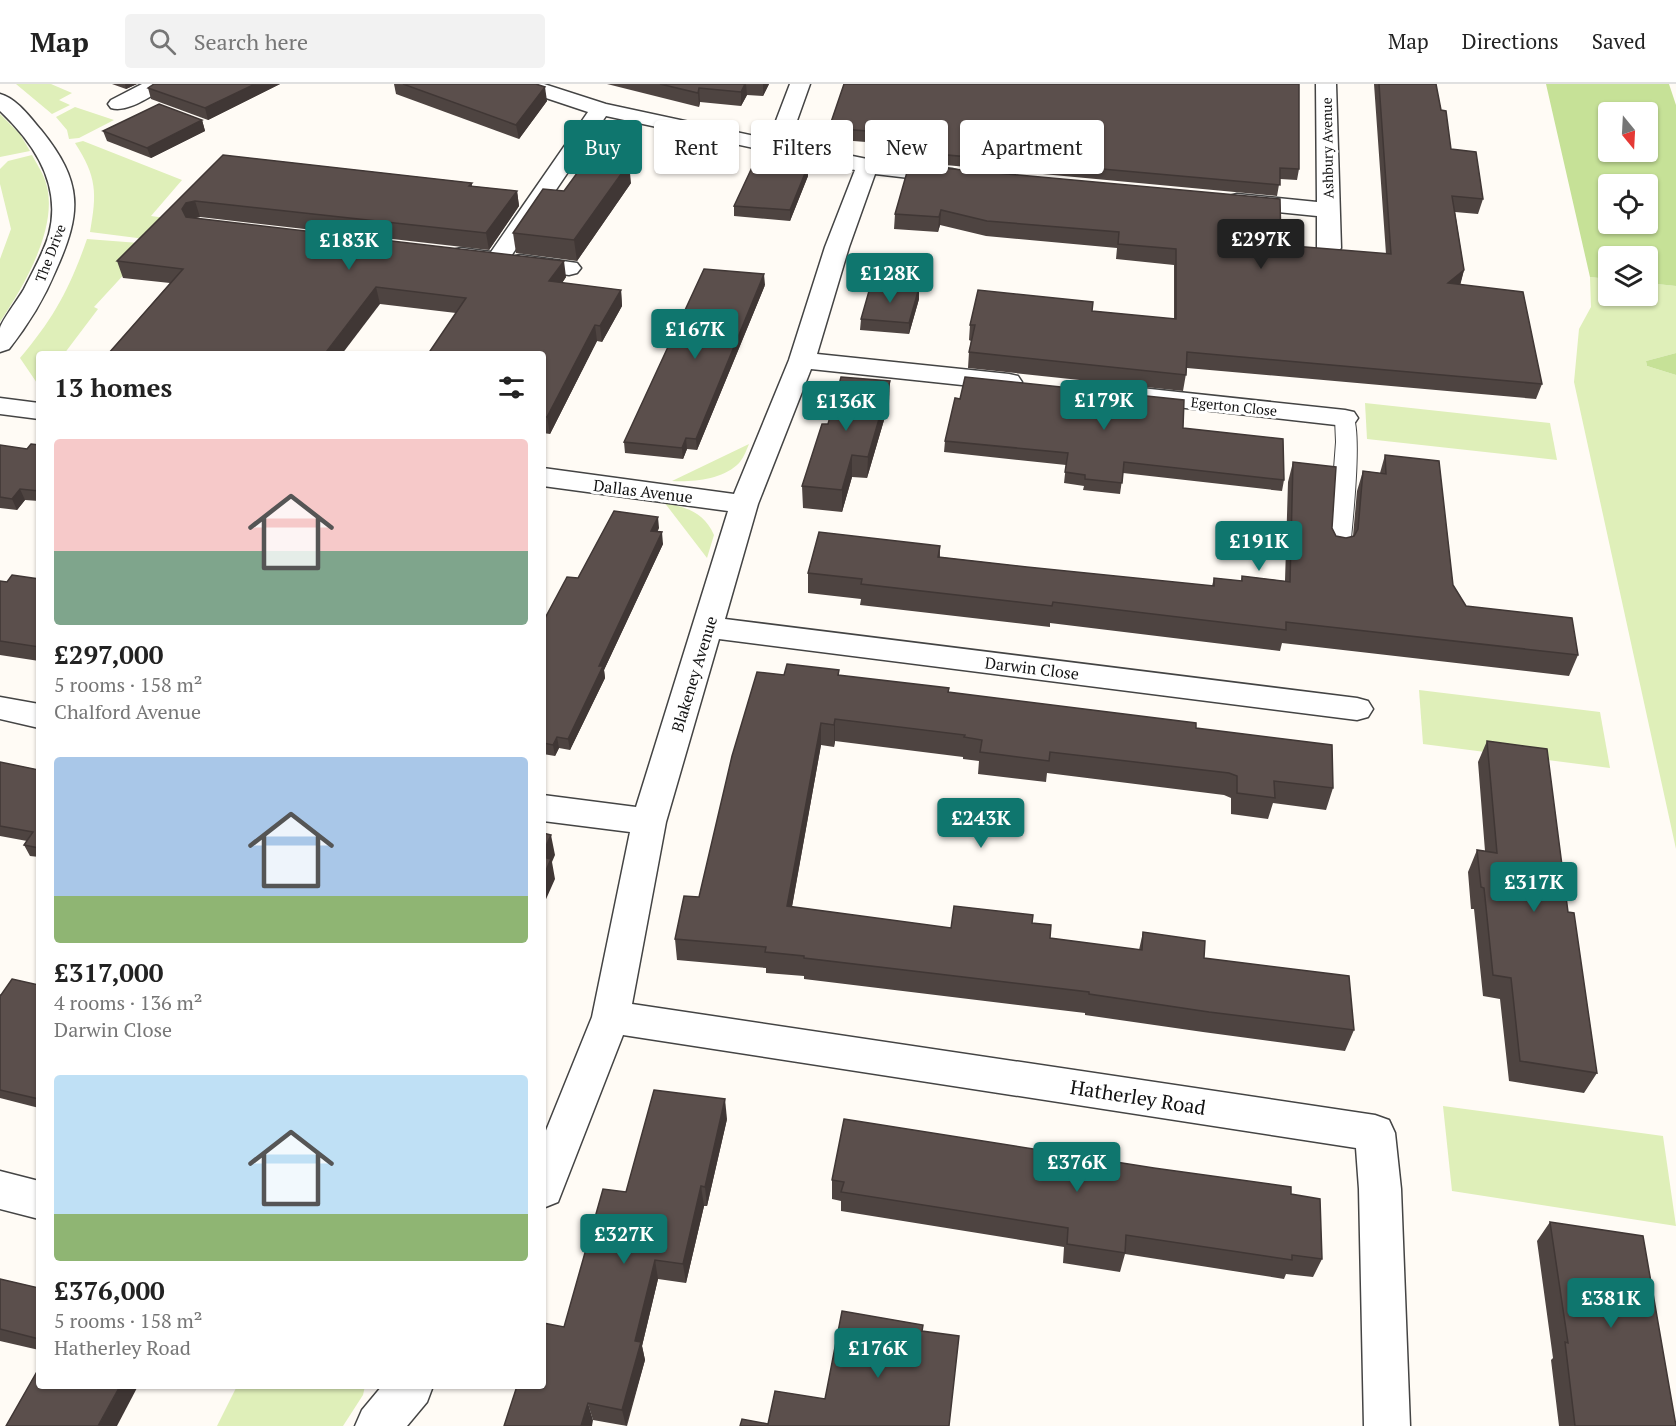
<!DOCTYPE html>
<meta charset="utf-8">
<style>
body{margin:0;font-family:"PT Serif",serif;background:#f2f2f2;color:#222;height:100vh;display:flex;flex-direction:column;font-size:22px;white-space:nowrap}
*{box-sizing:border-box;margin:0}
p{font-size:20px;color:#767676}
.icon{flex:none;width:33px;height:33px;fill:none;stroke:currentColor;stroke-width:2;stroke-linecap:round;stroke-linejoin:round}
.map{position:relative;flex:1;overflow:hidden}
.panel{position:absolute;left:36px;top:267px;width:510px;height:1038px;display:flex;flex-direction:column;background:#fff;border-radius:6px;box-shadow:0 2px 4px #0004}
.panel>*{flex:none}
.banner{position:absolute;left:564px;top:36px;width:570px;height:54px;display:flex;gap:12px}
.needle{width:39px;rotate:162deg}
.fabs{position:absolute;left:1598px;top:18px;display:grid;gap:12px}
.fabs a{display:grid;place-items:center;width:60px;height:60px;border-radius:6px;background:#fff;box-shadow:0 2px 4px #0004;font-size:30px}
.price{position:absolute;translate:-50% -51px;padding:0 14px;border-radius:6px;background:#0f766e;color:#fff;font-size:20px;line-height:39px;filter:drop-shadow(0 2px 3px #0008)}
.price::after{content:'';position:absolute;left:50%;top:36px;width:18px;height:14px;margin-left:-9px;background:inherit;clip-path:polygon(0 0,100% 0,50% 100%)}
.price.current{background:#222;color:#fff}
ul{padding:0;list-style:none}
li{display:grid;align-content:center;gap:12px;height:318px;padding:0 18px}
li span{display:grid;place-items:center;height:186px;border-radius:6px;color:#555}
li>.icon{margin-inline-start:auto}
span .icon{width:108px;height:108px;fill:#fffc;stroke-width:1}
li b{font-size:26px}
h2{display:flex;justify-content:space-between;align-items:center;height:72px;padding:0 18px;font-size:26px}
.pill{padding:0 21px;border-radius:6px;background:#fff;box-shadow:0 2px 4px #0004;font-size:21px;line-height:54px}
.pill.current{background:#0f766e;color:#fff}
header{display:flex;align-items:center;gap:36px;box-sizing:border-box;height:84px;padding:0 30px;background:#fff;border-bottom:2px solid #e0e0e0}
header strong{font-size:28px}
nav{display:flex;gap:33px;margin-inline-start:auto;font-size:21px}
.search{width:420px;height:54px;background:#f2f2f2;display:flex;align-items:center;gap:15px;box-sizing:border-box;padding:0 21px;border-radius:6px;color:#767676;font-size:22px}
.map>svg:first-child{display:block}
.green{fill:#dfefb9}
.forest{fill:#c6e197;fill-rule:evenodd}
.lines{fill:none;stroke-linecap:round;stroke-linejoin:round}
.service-casing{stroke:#444;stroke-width:2}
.minor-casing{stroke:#444;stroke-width:3}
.service{fill:#fff;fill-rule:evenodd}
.minor{fill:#fff;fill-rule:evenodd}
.wall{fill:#4e4441}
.shaded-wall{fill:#403735}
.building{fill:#5b4f4c;stroke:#403735;stroke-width:1.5}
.labels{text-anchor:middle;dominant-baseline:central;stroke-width:6;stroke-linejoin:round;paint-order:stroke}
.far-street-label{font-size:14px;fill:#111;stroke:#fff}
.street-label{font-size:16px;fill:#111;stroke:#fff}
.near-street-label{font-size:20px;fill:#111;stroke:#fff}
</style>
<header>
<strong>Map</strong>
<div class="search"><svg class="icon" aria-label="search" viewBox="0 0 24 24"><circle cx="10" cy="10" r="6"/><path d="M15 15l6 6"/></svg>Search here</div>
<nav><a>Map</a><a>Directions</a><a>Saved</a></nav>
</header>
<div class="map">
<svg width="1676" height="1342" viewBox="0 0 1676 1342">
<rect width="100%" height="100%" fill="#fffbf5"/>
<g class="green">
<path d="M16 0H51L72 9 59 16 70 21 52 30Z"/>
<path d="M75 23 114 36 79 54 69 55 67 46 56 33Z"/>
<path d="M0 30 20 50 30 67 0 73Z"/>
<path d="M83 57 182 96 151 132 173 135 153 156 90 148C97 109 97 93 75 59Z"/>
<path d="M32 71C36 79 42 87 45 96 61 140 24 202 0 238V175L11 145 0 100V85L8 77Z"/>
<path d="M87 155 152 160 94 223 98 225 64 270H39V302L20 274C54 234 70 204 87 155Z"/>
<path d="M1590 193 1608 195V212H1647V199L1676 202V269L1646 277 1647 282 1676 291V765L1574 298 1579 245 1591 223Z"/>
<path d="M1365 319 1550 339 1557 376 1367 355Z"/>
<path d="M749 360C746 367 743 376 737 381 720 396 693 398 672 397Z"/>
<path d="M664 418C687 424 704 428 714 451L707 474Z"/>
<path d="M1419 606 1600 628 1610 684 1423 660Z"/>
<path d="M1443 1022 1663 1052 1676 1142 1452 1107Z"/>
<path d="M237 1302H365L363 1311 343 1342H217Z"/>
</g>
<g class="forest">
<path d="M1546 0H1669L1676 21V202L1647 199V172H1608V195L1590 193ZM1608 28H1647V68H1608ZM1608 100H1647V140H1608Z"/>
<path d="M1676 269V291L1647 282 1646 277Z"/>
</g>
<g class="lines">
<defs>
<path id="service" d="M1345 328 1352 330C1363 345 1352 442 1350 465L1347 470 1339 472 1331 470 1328 465 1336 358 1335 334 1338 330Z"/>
<g id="minor">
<path d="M142 0H168L165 4C150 12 128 29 111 24L108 20 111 16Z"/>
<path d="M513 0H544L606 20 769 55 790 0H810L789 59 867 75 952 85 960 87 963 92 960 97 952 99 875 90 849 163 817 270 1009 290 1018 292 1022 298 1018 304 1009 306 811 285 758 420 725 535 1357 614 1368 617 1373 625 1368 633 1357 636 719 555 666 738 632 920 1375 1031 1389 1036 1395 1049 1401 1105 1410 1342H1364L1359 1105 1356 1064 623 951 558 1118 543 1124V1054L592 933 630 748 543 737V711L636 723 728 427 543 402V384L734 410 789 276 825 163 855 86 606 32 505 181 497 183 453 176 449 171 453 166 461 164 491 168 588 28 516 4Z"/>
<path d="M1316 0H1336L1341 164 1337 169 1329 171 1321 169 1317 164V132L1237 124 1229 122 1226 117 1229 112 1237 110 1317 118Z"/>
<path d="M0 10C16 14 30 33 41 46 83 98 82 128 56 186 44 215 28 241 9 265L0 268C0 261 0 251 0 244 2 236 19 214 24 205 33 187 44 168 49 150 62 101 34 59 0 27Z"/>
<path d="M520 171 577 179 581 184 577 189 569 191 512 183 508 178 512 173Z"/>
<path d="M1141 304 1345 326 1354 328 1358 334 1354 340 1345 342 1132 318 1128 312 1132 306Z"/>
<path d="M0 314 39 319V335L0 330Z"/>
<path d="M0 613 39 620V644L0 635Z"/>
<path d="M0 1087 39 1097V1135L0 1125Z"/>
<path d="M382 1302H433L427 1318 407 1342H355L362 1326Z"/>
</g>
</defs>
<use href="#service" class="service-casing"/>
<use href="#minor" class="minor-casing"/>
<use href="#service" class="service"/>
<use href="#minor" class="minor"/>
</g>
<g class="wall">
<path d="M112 0H137L126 5Z"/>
<path d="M154 0H280L208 36 151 15 148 4Z"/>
<path d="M394 0H536L547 17 519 55 396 10Z"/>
<path d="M607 0H769L763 12 747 11 741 22 700 18 699 23Z"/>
<path d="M844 0 1299 85 1297 96 1280 95 1277 112 913 78 914 68 915 62 829 55V44Z"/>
<path d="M1374 0H1436L1441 26 1451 65 1483 115 1478 130 1455 128 1464 186 1460 200 1542 300 1536 315 1187 284 1183 307 968 284 969 268 971 257 969 256 970 241 1092 227 1174 235V181L1116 175 1117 164 986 152 940 141 938 148 894 145 895 130 909 81 1281 161 1386 170Z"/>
<path d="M202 36 205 47 151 74 107 57 103 47Z"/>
<path d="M223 71 472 99V102L517 107 519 122 489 166 200 133 195 134 566 193 562 199 621 206 622 222 602 258 597 257 550 350 543 349V270L456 229 380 220 108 270 170 199 123 194 117 177Z"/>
<path d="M808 82V92L790 137 734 132V122Z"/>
<path d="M631 99 577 177 516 169 513 149 564 107Z"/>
<path d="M765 201 697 366 687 365 683 375 625 369 624 358Z"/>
<path d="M919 204V215L909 250 860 246 861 235Z"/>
<path d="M889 319 867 394 852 393 842 428 803 424 802 402 828 340Z"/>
<path d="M1183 344 1284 396 1282 407 1123 389 1120 410 1083 406 1084 402 1064 399 1066 381 944 368 945 357Z"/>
<path d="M0 361 27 365 39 361V417L25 416 17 426 0 424Z"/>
<path d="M1385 371 1453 501 1466 522 1578 571 1569 592 1282 559 1280 567 1050 539V543L860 521 861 515 808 509V489L940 462V473L1027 483 1212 502 1214 494 1241 497 1242 492 1285 497 1288 398 1293 378 1336 452 1346 454 1353 452 1357 407 1363 387 1380 389Z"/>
<path d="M659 444 657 448 663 460 604 586 605 594 570 666 559 664 555 672 543 670V538L578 494Z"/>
<path d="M39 495V577L0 571V497L7 498Z"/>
<path d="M839 586V591L949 608 1196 644 1333 704 1326 726 1273 719 1268 735 1231 730V714L1224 711 1047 689 1046 698 978 690 979 677 963 675V673L835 657 834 663 821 661 792 823 951 844 1032 839 1050 854 1139 866 1143 848 1204 874 1354 946 1345 967 1203 948 1085 931V929L804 895V892L766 889V884L677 876 675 855 699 813 784 591Z"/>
<path d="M1487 657 1568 828 1597 989 1584 1009 1509 997 1500 915 1483 912 1474 825H1471L1468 788 1477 766 1485 767 1478 678Z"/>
<path d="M0 678 39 686V773L30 772 24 761 27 757 0 752Z"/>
<path d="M39 901V1024L0 1014V911Z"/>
<path d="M727 1035 707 1122H704L686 1199 658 1195 642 1262 645 1276 627 1342 593 1336 564 1243 626 1108Z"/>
<path d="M832 1096 1291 1110 1322 1175 1313 1193 1286 1190 1284 1195 1125 1170 1120 1188 1063 1179 1064 1163 841 1127V1117L832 1115Z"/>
<path d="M1550 1138 1676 1342H1559L1551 1276 1553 1274 1537 1157Z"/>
<path d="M0 1195 39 1204V1266L0 1257Z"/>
</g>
<g class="shaded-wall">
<path d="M125 0H137L126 5Z"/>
<path d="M255 0H280L208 36 205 24Z"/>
<path d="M745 0H746L747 11 741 22V8Z"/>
<path d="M763 0H769L763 12Z"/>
<path d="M545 3 547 17 519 55 516 41Z"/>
<path d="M699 4 700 18 699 23 698 9Z"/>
<path d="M202 36 205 47 151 74 147 64Z"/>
<path d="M629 79 631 99 577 177 574 156Z"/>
<path d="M808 82V92L790 137V126Z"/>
<path d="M517 107 519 122 489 166 486 149Z"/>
<path d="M195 117 200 133 191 135 187 141 182 125 186 119Z"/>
<path d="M941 126 940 141 938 148 939 133Z"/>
<path d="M564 177 566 193 552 214 549 197Z"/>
<path d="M1464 186 1460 202 1448 199Z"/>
<path d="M764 190 765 201 697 366 696 355Z"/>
<path d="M376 203 380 220 342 270 327 267Z"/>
<path d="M919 204V215L909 250V239Z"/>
<path d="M621 206 622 222 602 258 600 242Z"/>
<path d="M595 241 597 257 550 350 547 333Z"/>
<path d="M890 297 889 319 867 394 868 373Z"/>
<path d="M686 354 687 365 683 375 682 364Z"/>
<path d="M852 371V393L842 428V406Z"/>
<path d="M20 405 25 416 17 426 12 415Z"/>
<path d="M658 433 659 444 652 458 651 447Z"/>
<path d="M662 448 663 460 604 586 605 594 570 666 568 655 599 582Z"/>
<path d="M835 635V657L834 663V641Z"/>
<path d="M821 639V661L788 844 787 822Z"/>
<path d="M557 653 559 664 555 672 553 661Z"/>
<path d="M551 751 555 771 552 778 555 795 543 822V768Z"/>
<path d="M725 1015 727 1035 707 1122 705 1103Z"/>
<path d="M701 1102 704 1122 686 1199 683 1180Z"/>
<path d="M655 1176 658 1195 642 1262 645 1276 626 1342 622 1326 635 1257Z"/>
<path d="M120 1302H138L117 1342H98Z"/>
<path d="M588 1319 593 1336 592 1342H581Z"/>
</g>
<g class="building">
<path d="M154 0H255L205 24 148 4Z"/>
<path d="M403 0H536L545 3 516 41Z"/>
<path d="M660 0H745L741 8 699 4 698 9Z"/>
<path d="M844 0H1299V85L1280 84V101L914 68 918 51 829 44Z"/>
<path d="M1379 0H1436L1441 26 1446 27 1451 65 1476 68 1483 115 1452 112 1464 186 1448 199 1523 208 1542 300 1187 268 1186 291 969 268 975 241H970L978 206 1093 218 1092 227 1176 235V165L1118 160 1119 148 987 137 941 126 939 133 895 130 909 81 1280 115 1281 161 1391 170Z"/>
<path d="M159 20 202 36 147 64 103 47Z"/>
<path d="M223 71 472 99 469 102 517 107 486 149 195 117 186 119 182 125 186 133 564 177 549 197 621 206 600 242 595 241 547 333H543V270H428L466 214 376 203 327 267 352 270H108L183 185 117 177Z"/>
<path d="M588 74 629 79 574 156 513 149 543 105 564 107Z"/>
<path d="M755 77 808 82 790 126 734 122Z"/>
<path d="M704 185 764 190 696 355 686 354 682 364 624 358Z"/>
<path d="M871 200 919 204 909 239 861 235Z"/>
<path d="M841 293 890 297 868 373 852 371 842 406 802 402 822 340H828Z"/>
<path d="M965 293 1184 316 1183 344 1283 355 1284 396 1124 378 1122 399 1085 395V391L1065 388 1068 369 945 357 955 314 960 315Z"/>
<path d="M31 360 39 361V407L20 405 12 415 0 413V361L27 365Z"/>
<path d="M1385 371 1439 377 1453 501 1466 522 1572 534 1578 571 1286 538V546L1053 518 1052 522 861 500 862 495 808 489 819 448 940 462 938 473 1027 483 1214 502V494L1242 497V492L1290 498 1293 378 1336 383 1332 444 1336 452 1346 454 1354 452 1358 445 1363 387 1386 390Z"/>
<path d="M614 427 658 433 651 447 662 448 599 582H603L568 655 557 653 553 661 543 659V538L567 493 578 494Z"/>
<path d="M12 491 39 495V563L0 557V497L7 498Z"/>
<path d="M787 580 839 586 838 591 949 604 948 608 1196 639V644L1332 661 1333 704 1274 697 1275 714 1237 709V692L1229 689 1050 668 1049 677 980 668 982 656 964 653 965 651 835 635 834 641 821 639 787 822 951 844 954 822 1033 831 1032 839 1051 841 1050 854 1142 866 1143 848 1205 857 1204 874 1349 892 1354 946 1209 928 1089 910V908L804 874V872L765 868 766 863 675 855 684 812 699 813 732 672 757 588 784 591Z"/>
<path d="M1487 657 1547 665 1568 828 1574 829 1597 989 1520 977 1511 894 1493 891 1484 804 1481 803 1477 766 1497 769Z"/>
<path d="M0 678 39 686V764L24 761 33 748 0 742Z"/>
<path d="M543 749 551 751 543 768Z"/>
<path d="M543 773 551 775 543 793Z"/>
<path d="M12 895 39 901V1015L0 1006V911H1Z"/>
<path d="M654 1006 725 1015 705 1103 701 1102 683 1180 655 1176 635 1257 641 1258 622 1326 588 1319 581 1342H504L517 1302H543V1239L564 1243 603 1105 626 1108Z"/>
<path d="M844 1035 1154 1084 1291 1103V1110L1320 1115 1322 1175 1292 1171V1176L1126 1151 1125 1169 1067 1160 1068 1144 841 1108 844 1098 832 1096Z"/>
<path d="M1550 1138 1643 1152 1676 1342H1575L1565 1258 1568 1259Z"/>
<path d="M0 1195 39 1204V1255L0 1245Z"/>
<path d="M842 1227 923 1241 922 1247 959 1252 949 1342H740L742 1335 768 1340 775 1307 825 1315Z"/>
<path d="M39 1284V1302H120L98 1342H6Z"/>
</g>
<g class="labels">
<g class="far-street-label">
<text transform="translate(1327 64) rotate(-91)">Ashbury Avenue</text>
<text transform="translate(50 169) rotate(-69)">The Drive</text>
<text transform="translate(1234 322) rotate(6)">Egerton Close</text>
</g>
<g class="street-label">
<text transform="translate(643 407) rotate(7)">Dallas Avenue</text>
<text transform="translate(1032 584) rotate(7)">Darwin Close</text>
<text transform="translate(694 590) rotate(-73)">Blakeney Avenue</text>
</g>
<g class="near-street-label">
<text transform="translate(1138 1013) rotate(9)">Hatherley Road</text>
</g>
</g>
</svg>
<div class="fabs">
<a><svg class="needle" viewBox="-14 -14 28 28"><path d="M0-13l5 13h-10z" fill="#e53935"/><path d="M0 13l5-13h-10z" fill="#767676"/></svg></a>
<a><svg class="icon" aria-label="locate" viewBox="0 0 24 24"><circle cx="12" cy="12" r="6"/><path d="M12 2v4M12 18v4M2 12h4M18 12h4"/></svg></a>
<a><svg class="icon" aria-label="layers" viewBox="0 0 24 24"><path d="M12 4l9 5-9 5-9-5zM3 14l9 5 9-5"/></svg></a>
</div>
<b class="price current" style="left:1261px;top:186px">£297K</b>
<b class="price" style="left:349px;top:187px">£183K</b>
<b class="price" style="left:890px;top:220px">£128K</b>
<b class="price" style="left:695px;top:276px">£167K</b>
<b class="price" style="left:1104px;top:347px">£179K</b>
<b class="price" style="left:846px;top:348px">£136K</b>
<b class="price" style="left:1259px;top:488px">£191K</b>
<b class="price" style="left:981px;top:765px">£243K</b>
<b class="price" style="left:1534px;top:829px">£317K</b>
<b class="price" style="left:1077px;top:1109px">£376K</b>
<b class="price" style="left:624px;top:1181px">£327K</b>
<b class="price" style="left:1611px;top:1245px">£381K</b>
<b class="price" style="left:878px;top:1295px">£176K</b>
<div class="banner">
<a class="pill current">Buy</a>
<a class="pill">Rent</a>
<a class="pill">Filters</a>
<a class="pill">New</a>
<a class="pill">Apartment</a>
</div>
<section class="panel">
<h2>13 homes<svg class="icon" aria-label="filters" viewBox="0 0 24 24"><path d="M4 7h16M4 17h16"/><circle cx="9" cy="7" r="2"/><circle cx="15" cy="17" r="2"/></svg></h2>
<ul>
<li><span style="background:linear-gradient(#f6c9c9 60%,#7fa58c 0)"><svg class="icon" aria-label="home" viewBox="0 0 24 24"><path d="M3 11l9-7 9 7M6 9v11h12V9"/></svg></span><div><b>£297,000</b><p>5 rooms · 158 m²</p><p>Chalford Avenue</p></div></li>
<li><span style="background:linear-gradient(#a9c7e8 75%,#8fb573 0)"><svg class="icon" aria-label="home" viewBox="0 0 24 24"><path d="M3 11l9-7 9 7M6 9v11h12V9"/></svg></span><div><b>£317,000</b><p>4 rooms · 136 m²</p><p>Darwin Close</p></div></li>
<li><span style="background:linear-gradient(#bfe0f5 75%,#8fb573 0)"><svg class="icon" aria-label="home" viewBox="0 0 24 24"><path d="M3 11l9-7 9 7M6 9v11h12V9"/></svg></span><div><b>£376,000</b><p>5 rooms · 158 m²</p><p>Hatherley Road</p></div></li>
</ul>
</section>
</div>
